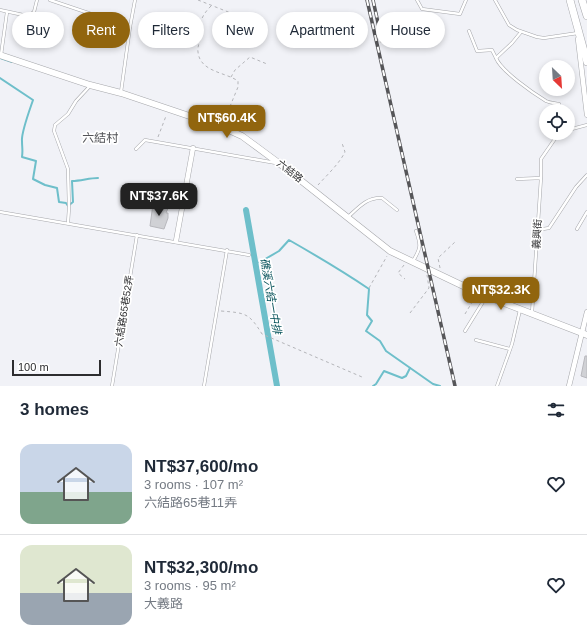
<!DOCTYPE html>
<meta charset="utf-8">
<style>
body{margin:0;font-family:Helvetica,"Noto Sans TC",sans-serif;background:#f6f6f7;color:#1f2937;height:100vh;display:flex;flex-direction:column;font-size:15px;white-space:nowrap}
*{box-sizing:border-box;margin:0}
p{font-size:13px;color:#747a83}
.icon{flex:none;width:22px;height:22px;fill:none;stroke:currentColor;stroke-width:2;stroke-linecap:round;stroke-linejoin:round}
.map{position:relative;height:386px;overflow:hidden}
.side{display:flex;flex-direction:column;background:#fff;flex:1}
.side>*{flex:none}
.top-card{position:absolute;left:12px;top:12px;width:563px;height:36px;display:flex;gap:8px}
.needle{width:26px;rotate:155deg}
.tools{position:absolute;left:539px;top:60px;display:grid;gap:8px}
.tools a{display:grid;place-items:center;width:36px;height:36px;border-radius:50%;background:#fff;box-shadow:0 2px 6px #0003;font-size:20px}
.scale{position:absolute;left:12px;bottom:10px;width:89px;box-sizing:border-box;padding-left:4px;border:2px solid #2d2d2f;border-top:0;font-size:11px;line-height:14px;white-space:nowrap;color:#2d2d2f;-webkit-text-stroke:3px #fff;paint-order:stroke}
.price{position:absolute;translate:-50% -34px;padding:0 9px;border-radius:8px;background:#91650e;color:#fff;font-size:13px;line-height:26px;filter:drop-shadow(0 1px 2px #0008)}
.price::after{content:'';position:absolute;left:50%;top:24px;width:12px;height:9px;margin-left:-6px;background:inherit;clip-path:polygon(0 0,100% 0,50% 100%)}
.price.on{background:#222;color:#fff}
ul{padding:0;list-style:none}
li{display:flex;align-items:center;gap:12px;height:100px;padding:0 20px}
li+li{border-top:1px solid #e0e1e3}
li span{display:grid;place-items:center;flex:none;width:112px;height:80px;border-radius:12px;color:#555}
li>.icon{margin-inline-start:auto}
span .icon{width:48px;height:48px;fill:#fffc;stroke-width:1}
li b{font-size:17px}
h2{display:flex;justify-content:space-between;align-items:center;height:48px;padding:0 20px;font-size:17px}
.tag{padding:0 14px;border-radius:18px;background:#fff;box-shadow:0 2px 6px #0003;font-size:14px;line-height:36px}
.tag.on{background:#91650e;color:#fff}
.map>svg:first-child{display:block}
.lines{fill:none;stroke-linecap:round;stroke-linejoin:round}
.stream{stroke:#6ebfca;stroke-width:2}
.canal{stroke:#6ebfca;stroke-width:6}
.building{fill:#d0d1d5;stroke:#b8b8bd}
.service-casing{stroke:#a6a7ab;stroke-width:3.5}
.minor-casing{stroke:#a6a7ab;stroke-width:5.5}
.tertiary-casing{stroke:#a6a7ab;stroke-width:7}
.primary-casing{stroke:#a6a7ab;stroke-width:8}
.path{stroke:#b4b5b9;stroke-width:1;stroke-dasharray:3 3;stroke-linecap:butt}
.service{stroke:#fff;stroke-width:2.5}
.minor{stroke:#fff;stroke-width:4.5}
.tertiary{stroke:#fff;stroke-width:6}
.primary{stroke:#fff;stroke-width:7}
.rail-casing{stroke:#565659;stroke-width:3.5}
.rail{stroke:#fff;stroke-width:2;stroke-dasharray:6;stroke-linecap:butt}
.labels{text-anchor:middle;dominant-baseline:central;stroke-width:3.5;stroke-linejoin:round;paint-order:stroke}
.street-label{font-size:10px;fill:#2d2d2f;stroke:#fff}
.water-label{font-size:11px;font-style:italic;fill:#08535b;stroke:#fff}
.quarter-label{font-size:12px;fill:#535458;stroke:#fff}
</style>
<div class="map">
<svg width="587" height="386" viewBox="0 0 587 386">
<rect width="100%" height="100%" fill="#f1f2f7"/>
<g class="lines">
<g class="stream">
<path d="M0 58 12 62"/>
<path d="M0 78 33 100C30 109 21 133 22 141 22 148 23 150 22 157L36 161 33 179 45 185 57 188 59 202 66 203 68 206 73 202 72 181C81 181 89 178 98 178"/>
<path d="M255 265 279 251 289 240C317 256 344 272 369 289L367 315 372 321 366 331 380 341 386 351 433 384 440 386"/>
<path d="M373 386 376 384 384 371 402 378 406 376 410 368"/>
</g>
<path class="canal" d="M246 210 277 386"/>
</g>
<g class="building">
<path d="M153 204 168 208 166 213H168V218L164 229 150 226Z"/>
<path d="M585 356H587V378L581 376Z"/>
</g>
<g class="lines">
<defs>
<g id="service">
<path d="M50 0 130 27"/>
<path d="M417 0 422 9 460 14 466 0"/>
<path d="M495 0 509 25 517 30 537 37 544 38 578 33"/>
<path d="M0 10 28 16 34 12 37 0"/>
<path d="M469 31 477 51 492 50 496 58 512 43 521 32"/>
<path d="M1 55 7 12"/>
<path d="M496 58C501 71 533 93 546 101 550 103 555 103 559 104"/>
<path d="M121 92 130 27 135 0"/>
<path d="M568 130 587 125"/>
<path d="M136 149 145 140 276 163"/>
<path d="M541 178V159L559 133"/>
<path d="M517 179 541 178 532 313"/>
<path d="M0 212 249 255"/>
<path d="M348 217C359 207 367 197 382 198L397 210"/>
<path d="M68 223 69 208 68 169 54 131 55 125 68 114 76 101 90 86"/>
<path d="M577 229 587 212"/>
<path d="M537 230 549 228 576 187 587 175"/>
<path d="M413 261C421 248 421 245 416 231"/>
<path d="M465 331 486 297"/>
<path d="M476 340 510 349"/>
<path d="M112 386 137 235"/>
<path d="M204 386 227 250"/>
<path d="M497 386 512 344 520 310"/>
</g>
<g id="minor">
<path d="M578 39 587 115"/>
<path d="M176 241 193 148"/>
<path d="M569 386 587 312"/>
</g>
<path id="tertiary" d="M0 55 90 85 121 93 222 127 242 136 280 164 390 251 478 293 587 335"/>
<g id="primary">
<path d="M570 0 587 62"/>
<path d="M582 0 587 16"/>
</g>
</defs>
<use href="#service" class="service-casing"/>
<use href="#minor" class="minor-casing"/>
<use href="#tertiary" class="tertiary-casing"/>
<use href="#primary" class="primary-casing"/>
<g class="path">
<path d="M198 0 251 21"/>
<path d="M211 6C205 12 200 19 200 28 200 30 201 32 201 34 201 40 197 46 198 52 200 72 225 72 238 81V87L224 121"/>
<path d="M231 77 235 70 250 57 267 64"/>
<path d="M158 137 166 116"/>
<path d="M318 185C327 175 339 164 345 152L342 143"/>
<path d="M404 265 398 273 405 279"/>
<path d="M440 268 438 258 455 242"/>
<path d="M369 288 387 256"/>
<path d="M221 311C246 313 249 313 262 334L362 377"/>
<path d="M410 313 429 288 427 275"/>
<path d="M465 314 474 299"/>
</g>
<use href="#service" class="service"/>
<use href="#minor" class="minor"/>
<use href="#tertiary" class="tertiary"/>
<use href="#primary" class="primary"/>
<defs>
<g id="rail">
<path d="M367 0 455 386"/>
<path d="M373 0 382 41"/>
</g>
</defs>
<use href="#rail" class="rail-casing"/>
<use href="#rail" class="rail"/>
</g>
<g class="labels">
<g class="street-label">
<text transform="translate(290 171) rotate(38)">六結路</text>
<text transform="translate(537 234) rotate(-86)">義興街</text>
<text transform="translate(124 311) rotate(-81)">六結路65巷52弄</text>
</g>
<g class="water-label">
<text transform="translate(271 296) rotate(80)">礁溪六結一中排</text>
</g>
<g class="quarter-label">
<text x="100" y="138">六結村</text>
</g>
</g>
</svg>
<div class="tools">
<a><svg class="needle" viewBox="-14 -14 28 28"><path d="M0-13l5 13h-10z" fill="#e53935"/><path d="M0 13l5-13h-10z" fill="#747a83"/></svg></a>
<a><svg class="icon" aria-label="locate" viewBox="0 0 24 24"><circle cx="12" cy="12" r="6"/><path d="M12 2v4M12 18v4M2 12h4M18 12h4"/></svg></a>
</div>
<div class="scale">100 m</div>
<b class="price" style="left:227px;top:139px">NT$60.4K</b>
<b class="price on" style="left:159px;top:217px">NT$37.6K</b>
<b class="price" style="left:501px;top:311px">NT$32.3K</b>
<div class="top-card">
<a class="tag">Buy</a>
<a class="tag on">Rent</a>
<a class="tag">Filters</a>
<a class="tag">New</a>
<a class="tag">Apartment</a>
<a class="tag">House</a>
</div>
</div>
<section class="side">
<h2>3 homes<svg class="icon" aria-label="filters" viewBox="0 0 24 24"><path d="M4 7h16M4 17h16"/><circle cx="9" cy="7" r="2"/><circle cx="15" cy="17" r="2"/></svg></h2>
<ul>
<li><span style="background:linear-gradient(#c9d6e8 60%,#7fa58c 0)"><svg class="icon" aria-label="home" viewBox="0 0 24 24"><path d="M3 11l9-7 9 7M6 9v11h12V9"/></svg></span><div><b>NT$37,600/mo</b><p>3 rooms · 107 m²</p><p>六結路65巷11弄</p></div><svg class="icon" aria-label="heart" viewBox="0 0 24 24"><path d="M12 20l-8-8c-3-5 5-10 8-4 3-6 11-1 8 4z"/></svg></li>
<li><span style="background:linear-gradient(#dfe7d0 60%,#9aa5b1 0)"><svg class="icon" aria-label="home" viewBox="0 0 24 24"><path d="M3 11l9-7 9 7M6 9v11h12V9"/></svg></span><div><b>NT$32,300/mo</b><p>3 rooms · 95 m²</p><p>大義路</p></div><svg class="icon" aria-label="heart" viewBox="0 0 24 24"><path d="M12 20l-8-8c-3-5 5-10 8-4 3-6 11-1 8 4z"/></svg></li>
</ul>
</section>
